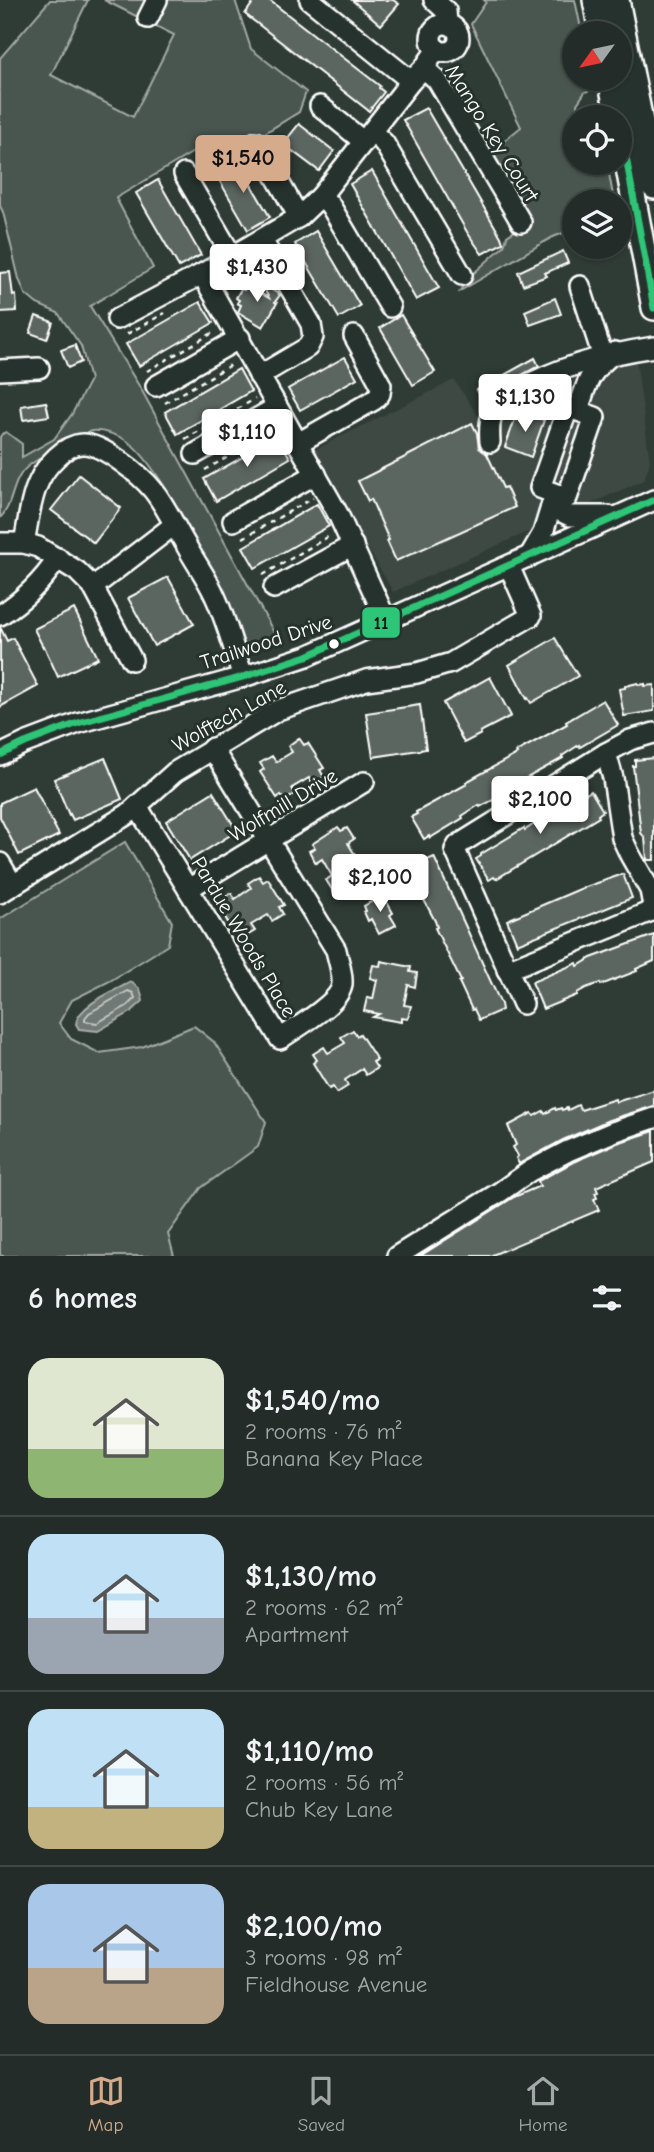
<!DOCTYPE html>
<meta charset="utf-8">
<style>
body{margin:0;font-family:"Comic Neue",sans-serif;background:#2b3430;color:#f1f3f6;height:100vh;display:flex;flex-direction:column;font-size:26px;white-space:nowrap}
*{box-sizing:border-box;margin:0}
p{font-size:23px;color:#a3a7a8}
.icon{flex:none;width:38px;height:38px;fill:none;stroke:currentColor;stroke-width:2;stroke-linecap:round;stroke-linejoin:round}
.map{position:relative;height:1256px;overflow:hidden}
.details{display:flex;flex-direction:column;background:#232c28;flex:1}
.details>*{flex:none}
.needle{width:46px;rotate:237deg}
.buttons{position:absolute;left:562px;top:21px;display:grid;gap:14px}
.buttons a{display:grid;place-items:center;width:70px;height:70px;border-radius:50%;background:#232c28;box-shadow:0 2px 5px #0004,0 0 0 2px #404845;font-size:35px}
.price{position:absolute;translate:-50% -60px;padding:0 16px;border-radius:7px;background:#fff;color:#222;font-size:23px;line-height:46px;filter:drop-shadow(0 2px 4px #0008)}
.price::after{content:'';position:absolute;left:50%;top:42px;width:21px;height:16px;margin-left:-10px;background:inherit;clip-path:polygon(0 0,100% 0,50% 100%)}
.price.active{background:#d6ab8b;color:#111}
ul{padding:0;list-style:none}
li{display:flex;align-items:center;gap:21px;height:175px;padding:0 28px}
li+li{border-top:2px solid #404845}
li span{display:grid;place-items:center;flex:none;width:196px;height:140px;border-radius:21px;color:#555}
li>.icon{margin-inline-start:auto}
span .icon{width:84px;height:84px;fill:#fffc;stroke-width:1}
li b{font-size:30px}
h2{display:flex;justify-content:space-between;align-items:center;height:84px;padding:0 28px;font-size:30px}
.tabs{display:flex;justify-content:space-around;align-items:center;height:98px;border-top:2px solid #404845;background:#232c28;font-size:19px;color:#a3a7a8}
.tabs a{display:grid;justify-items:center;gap:4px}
.tabs .active{color:#d6ab8b}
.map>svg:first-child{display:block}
.built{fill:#3c4842}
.green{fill:#4a544f;stroke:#a4aaa7;stroke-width:2}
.water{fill:#707975;stroke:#a9afac;stroke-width:2}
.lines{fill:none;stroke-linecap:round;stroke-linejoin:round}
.shore{stroke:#c6c9c8;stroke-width:2}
.building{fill:#5b6661;stroke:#fff;stroke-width:2}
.minor-tunnel{stroke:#444f49;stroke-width:19;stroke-dasharray:19 10;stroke-linecap:butt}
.minor-casing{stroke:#fff;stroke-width:24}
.major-casing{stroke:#fff;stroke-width:28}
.path{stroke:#fff;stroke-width:2.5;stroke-dasharray:5 5;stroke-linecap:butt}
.minor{stroke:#26332d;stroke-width:19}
.major{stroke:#26332d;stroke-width:23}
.bus-1-casing{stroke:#26332d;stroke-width:12}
.bus-1{stroke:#2dc577;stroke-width:7}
.bus-dot{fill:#fff;stroke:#26332d;stroke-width:2.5}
.labels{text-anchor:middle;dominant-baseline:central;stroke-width:6;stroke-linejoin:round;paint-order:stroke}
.street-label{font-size:21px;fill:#fff;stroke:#26332d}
.line-badge{stroke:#26332d;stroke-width:2.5}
.pale-badge-label{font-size:19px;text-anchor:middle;font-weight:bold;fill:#111}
</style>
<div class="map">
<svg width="654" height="1256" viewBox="0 0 654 1256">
<rect width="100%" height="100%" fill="#2f3b35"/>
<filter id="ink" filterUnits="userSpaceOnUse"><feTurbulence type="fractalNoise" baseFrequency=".0143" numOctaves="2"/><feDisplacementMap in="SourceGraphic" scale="14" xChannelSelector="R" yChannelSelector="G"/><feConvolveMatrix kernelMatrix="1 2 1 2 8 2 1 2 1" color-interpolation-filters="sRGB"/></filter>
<g filter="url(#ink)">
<path class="built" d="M635 351 650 462 644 480 393 592 312 451 454 380 495 440 507 403 544 382Z"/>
<g class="green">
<path d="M50 0H88L51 75 133 117 174 35 104 0H235L251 49 306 92 299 112 206 169 195 151 116 198 153 268 90 306 141 389 278 640 249 651C234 642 233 614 226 599 220 586 212 573 206 561 190 531 154 459 127 441 118 435 103 430 92 431 79 433 43 456 31 464 10 478 15 504 0 518V437L2 434 6 432 22 444V457L54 439 72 414 90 380 81 346 58 313 37 304 25 294 19 279 3 212 0 206V58Z"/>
<path d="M484 0H575L582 33H574V79H591L593 89 585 92 577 104 579 117H574V163H607L614 201H574V229L553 237 460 291 465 281 504 246 507 236 529 222 492 156 495 148 521 127 471 24 486 2Z"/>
<path d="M125 842 172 922 168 945 110 981 72 1000 59 1023 71 1039 99 1053 142 1047 194 1026 214 1042 266 1122 258 1147 201 1188 168 1234 174 1256H2L0 1255V919Z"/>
</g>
<path class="water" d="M131 982 140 989 143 1001 131 1012 98 1031 79 1029 76 1024C78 1005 114 991 131 982Z"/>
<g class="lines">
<path class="shore" d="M128 991 133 993 135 998 127 1006 97 1023 85 1021V1018L89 1013Z"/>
</g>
<g class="building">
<path d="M255 0H269L380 86 379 88 384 92 369 111 245 14Z"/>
<path d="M352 0H393L399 4 381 25Z"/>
<path d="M426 108 501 237 503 243 482 254 467 232 403 120Z"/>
<path d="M299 124 334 151 319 171 283 144Z"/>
<path d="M237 161 270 217 248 230 215 173Z"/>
<path d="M372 171 439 288 416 300 350 184Z"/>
<path d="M158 180 201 255 179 267 136 193Z"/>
<path d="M316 231 360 306 339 318 295 244Z"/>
<path d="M563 251 568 263 545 273 547 276 523 285 518 272Z"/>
<path d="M10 272 13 296 16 295 17 311 0 312V273Z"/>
<path d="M261 283 280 295 275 302 277 303 263 327 238 312 241 305 237 303 239 300 236 298 241 289 244 290 247 286 269 298Z"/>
<path d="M555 298 561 314 530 325 525 311Z"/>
<path d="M200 302 213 323 139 366 126 344Z"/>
<path d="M401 315 435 372 413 385 380 328Z"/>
<path d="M36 316 53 322 47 339 30 333Z"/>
<path d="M75 345 81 362 68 368 61 350Z"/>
<path d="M345 357 357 378 300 410 288 389Z"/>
<path d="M535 358 539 366 500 386 482 400 477 390Z"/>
<path d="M239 369 251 391 177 434 165 412Z"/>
<path d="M46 402 49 416 23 420 21 406Z"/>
<path d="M518 411 544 420 531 457 505 447Z"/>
<path d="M472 423 477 433 479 448 487 454 503 488 506 487 515 507 396 561 387 541 389 540 371 499 368 501 358 481Z"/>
<path d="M278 437 290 458 216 501 204 479Z"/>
<path d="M79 475 121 508 94 543 51 510Z"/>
<path d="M317 504 329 526 255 568 243 547Z"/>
<path d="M168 577 194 624 154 646 128 598Z"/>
<path d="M74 609 98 658 58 677 44 646 43 647 34 629Z"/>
<path d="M0 627 7 641 13 638 38 686 0 707Z"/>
<path d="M555 638 578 676 531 703 528 698 527 699 509 665Z"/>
<path d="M490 677 511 716 480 732 481 734 464 743 443 703Z"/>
<path d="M638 683 639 685 645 684V686L654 685V711L624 716 619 689 625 688V686Z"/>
<path d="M603 700 618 725 580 747 579 745 562 756 563 758 512 786 514 789 480 807 479 805 462 816 463 818 430 838 429 836 424 839 411 817 417 814 416 812 467 784 466 782 517 754 516 752 567 724 566 722Z"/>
<path d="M420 705 426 749 373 757 366 713Z"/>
<path d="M299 738 304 745 308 743 313 751 324 768 320 770 324 777 312 784 309 778 292 788 295 794 284 801 281 795 277 798 266 781 260 772 264 769 260 763 272 756 276 762 292 752 288 746Z"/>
<path d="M105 758 122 799 73 820 70 814 69 815 54 779Z"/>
<path d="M654 758V860H647L645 838 641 833 633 766H635V760Z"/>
<path d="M34 787 59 835 19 855 0 817V803Z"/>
<path d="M591 791 603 811 598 815 599 817 496 879 494 877 489 880 476 859 481 856V854L524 828 525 830 584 792 586 794Z"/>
<path d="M213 792 237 831 190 860 166 821Z"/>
<path d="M338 827 341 831 347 828 354 839 348 843 358 860 365 856 372 867 365 871 368 875 342 891 339 887 333 891 326 880 332 876 322 859 316 863 309 851 315 848 312 844Z"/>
<path d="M434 857 501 1004 502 1010 479 1020 474 1009 472 1010 459 982 461 981 435 928 437 927 435 921 411 875 413 874 410 868Z"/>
<path d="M623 874 632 898 517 944 507 920 580 889Z"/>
<path d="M259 876 263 882 268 879 284 905 279 907 283 914 272 921 268 915 251 925 255 931 243 938 240 932 235 935 220 908 223 906 220 900 231 893 235 899 251 888 248 883Z"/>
<path d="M383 895 393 913 390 915 396 925 379 934 371 919 368 921 364 912 366 911 364 906Z"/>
<path d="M654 935V961L636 969 637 971 601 985 600 983 586 988 577 993V995L543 1009 532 982 577 963 578 966 591 958Z"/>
<path d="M381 961 411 967 410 972 417 973 415 987 408 985 404 1005 411 1006 408 1019 401 1018V1022L373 1017 379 1014 364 1011 367 998 373 999 377 980 370 978 373 965 380 966Z"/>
<path d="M353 1030 357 1036 360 1034 377 1060 373 1062 377 1068 366 1075 362 1069 345 1080 348 1086 337 1093 333 1087 329 1089 324 1081 313 1063 317 1060 313 1054 324 1047 328 1053 345 1043 341 1037Z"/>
<path d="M654 1090V1106L609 1120 563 1140 519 1164 516 1158 518 1156 513 1147 516 1145 508 1126 532 1113 534 1116 543 1111 545 1114 555 1108 556 1110 561 1108 562 1110 567 1108 568 1110 578 1105 581 1110 615 1099 616 1102Z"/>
<path d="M654 1131V1162L596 1187 598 1192 595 1193 597 1198 594 1199 599 1210 490 1256H420L514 1197 540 1186 538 1181 573 1162 617 1143Z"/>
</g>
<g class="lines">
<g class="minor-tunnel">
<path d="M571 432 581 436"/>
<path d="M565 448 575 452"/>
<path d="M560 464 570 469"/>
</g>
<defs>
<g id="minor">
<path d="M310 0 411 81"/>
<path d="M434 0 446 11 447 24"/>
<path d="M148 18 157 0"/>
<circle cx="445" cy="38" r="14"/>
<path d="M424 68 437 80 521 222"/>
<path d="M320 106 364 142"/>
<path d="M372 132 384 143 462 275"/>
<path d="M256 142 299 217"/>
<path d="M184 174 232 256"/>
<path d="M321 196 330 205 390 307"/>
<path d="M202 274 338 514 387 622"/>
<path d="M580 286 603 357"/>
<path d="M117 319 202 274 299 217 321 196 411 81 424 68 437 49"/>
<path d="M0 370 39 368"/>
<path d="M259 376 308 347 313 337 311 324 262 240"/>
<path d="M156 386 240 338"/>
<path d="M578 411 595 417 567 498 540 488 568 408 578 411C587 381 589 372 615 352"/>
<path d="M490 442C489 428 489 413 500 401 504 396 512 393 518 390 560 366 607 354 654 347"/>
<path d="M298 443 374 400 380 394 381 385 354 336"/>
<path d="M195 454 277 407"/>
<path d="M551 507 570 516H609"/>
<path d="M233 521 316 474"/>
<path d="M0 543H24L38 547 77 571 93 587 132 660"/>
<path d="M24 543C28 524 30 499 39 481 46 466 64 445 82 444 100 442 141 475 153 490 166 506 175 527 186 545 195 562 207 578 215 596 227 622 234 650 243 677"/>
<path d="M529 557 543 533 554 497"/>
<path d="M93 587 174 525"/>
<path d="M274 588 353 545"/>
<path d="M0 615C24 600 42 582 58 558"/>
<path d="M606 753 613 778 622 838 630 855 650 890 654 911"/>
<path d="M0 755 25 743 78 723 243 677 307 656 654 500"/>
<path d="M137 806 280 1039C295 1028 341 1003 342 984 343 973 338 960 336 950L212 748"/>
<path d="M0 863 13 885"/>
<path d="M188 889 364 782"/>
<path d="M0 893 128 814 175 772 278 710 366 680 417 673 451 663 531 616 509 566"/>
<path d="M507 970 654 910"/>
<path d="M523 1004 455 850 458 845 606 753 630 740 654 733"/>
<path d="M397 1256 500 1192 530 1171 568 1151 613 1132 654 1118"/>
</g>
<g id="major">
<path d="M595 0 601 33"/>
<path d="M617 0 654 187"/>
<path d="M610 79 618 117"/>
<path d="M620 125 654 308"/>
</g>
</defs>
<use href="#minor" class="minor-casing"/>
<use href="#major" class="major-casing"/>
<g class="path">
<path d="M127 334 165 313"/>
<path d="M147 371 216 331"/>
<path d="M165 403 234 363"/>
<path d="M185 439 255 399"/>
<path d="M205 470 273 431"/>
<path d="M243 538 313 498"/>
<path d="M263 575 331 535"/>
</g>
<use href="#minor" class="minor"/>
<use href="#major" class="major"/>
<defs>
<g id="bus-1">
<path d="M620 125 654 308"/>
<path d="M0 755 25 743 78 723 243 677 307 656 654 500"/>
</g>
</defs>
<use href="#bus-1" class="bus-1-casing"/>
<use href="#bus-1" class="bus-1"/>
</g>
</g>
<circle class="bus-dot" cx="334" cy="644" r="6"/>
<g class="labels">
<g class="street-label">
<text transform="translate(492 133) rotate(58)">Mango Key Court</text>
<text transform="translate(266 642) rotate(-18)">Trailwood Drive</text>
<text transform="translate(229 716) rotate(-29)">Wolftech Lane</text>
<text transform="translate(283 805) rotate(-31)">Wolfmill Drive</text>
<text transform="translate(244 937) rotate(59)">Pardue Woods Place</text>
</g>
</g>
<rect class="line-badge" x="361" y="606" width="40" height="33" rx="7" fill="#2dc577"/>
<g class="pale-badge-label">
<text x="381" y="629">11</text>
</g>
</svg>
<div class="buttons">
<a><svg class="needle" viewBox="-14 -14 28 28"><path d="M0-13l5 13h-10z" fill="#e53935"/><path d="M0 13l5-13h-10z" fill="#a3a7a8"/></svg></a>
<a><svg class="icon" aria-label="locate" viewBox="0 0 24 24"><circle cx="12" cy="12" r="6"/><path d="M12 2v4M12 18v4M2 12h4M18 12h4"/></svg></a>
<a><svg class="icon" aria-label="layers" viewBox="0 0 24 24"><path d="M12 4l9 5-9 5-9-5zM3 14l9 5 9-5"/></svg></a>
</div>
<b class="price active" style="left:243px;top:195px">$1,540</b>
<b class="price" style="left:257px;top:304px">$1,430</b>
<b class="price" style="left:525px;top:434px">$1,130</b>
<b class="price" style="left:247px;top:469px">$1,110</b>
<b class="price" style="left:540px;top:836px">$2,100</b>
<b class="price" style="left:380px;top:914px">$2,100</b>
</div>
<section class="details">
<h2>6 homes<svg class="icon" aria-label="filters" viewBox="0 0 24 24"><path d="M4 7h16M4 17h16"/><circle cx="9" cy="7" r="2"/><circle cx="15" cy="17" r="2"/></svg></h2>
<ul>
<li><span style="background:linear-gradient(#dfe7d0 65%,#8fb573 0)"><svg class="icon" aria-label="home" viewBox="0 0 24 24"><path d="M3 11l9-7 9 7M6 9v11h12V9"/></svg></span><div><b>$1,540/mo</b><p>2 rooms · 76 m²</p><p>Banana Key Place</p></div></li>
<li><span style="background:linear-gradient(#bfe0f5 60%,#9aa5b1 0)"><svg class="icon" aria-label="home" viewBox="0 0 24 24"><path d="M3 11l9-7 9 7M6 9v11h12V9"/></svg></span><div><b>$1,130/mo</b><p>2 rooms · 62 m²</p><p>Apartment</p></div></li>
<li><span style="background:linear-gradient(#bfe0f5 70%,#c2b280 0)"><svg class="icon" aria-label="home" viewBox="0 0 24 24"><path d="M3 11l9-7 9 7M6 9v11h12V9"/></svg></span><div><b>$1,110/mo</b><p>2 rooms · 56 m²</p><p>Chub Key Lane</p></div></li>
<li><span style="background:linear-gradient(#a9c7e8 60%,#b9a48a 0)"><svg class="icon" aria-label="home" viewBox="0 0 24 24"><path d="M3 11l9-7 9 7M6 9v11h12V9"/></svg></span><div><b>$2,100/mo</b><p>3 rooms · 98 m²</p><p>Fieldhouse Avenue</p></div></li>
</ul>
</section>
<nav class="tabs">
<a class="active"><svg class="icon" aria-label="map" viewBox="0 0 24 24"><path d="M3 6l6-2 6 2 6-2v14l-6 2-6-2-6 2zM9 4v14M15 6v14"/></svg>Map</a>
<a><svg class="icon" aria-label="saved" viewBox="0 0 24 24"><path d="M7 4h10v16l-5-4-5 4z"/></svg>Saved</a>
<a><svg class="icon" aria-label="home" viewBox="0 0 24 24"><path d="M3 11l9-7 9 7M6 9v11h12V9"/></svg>Home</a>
</nav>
